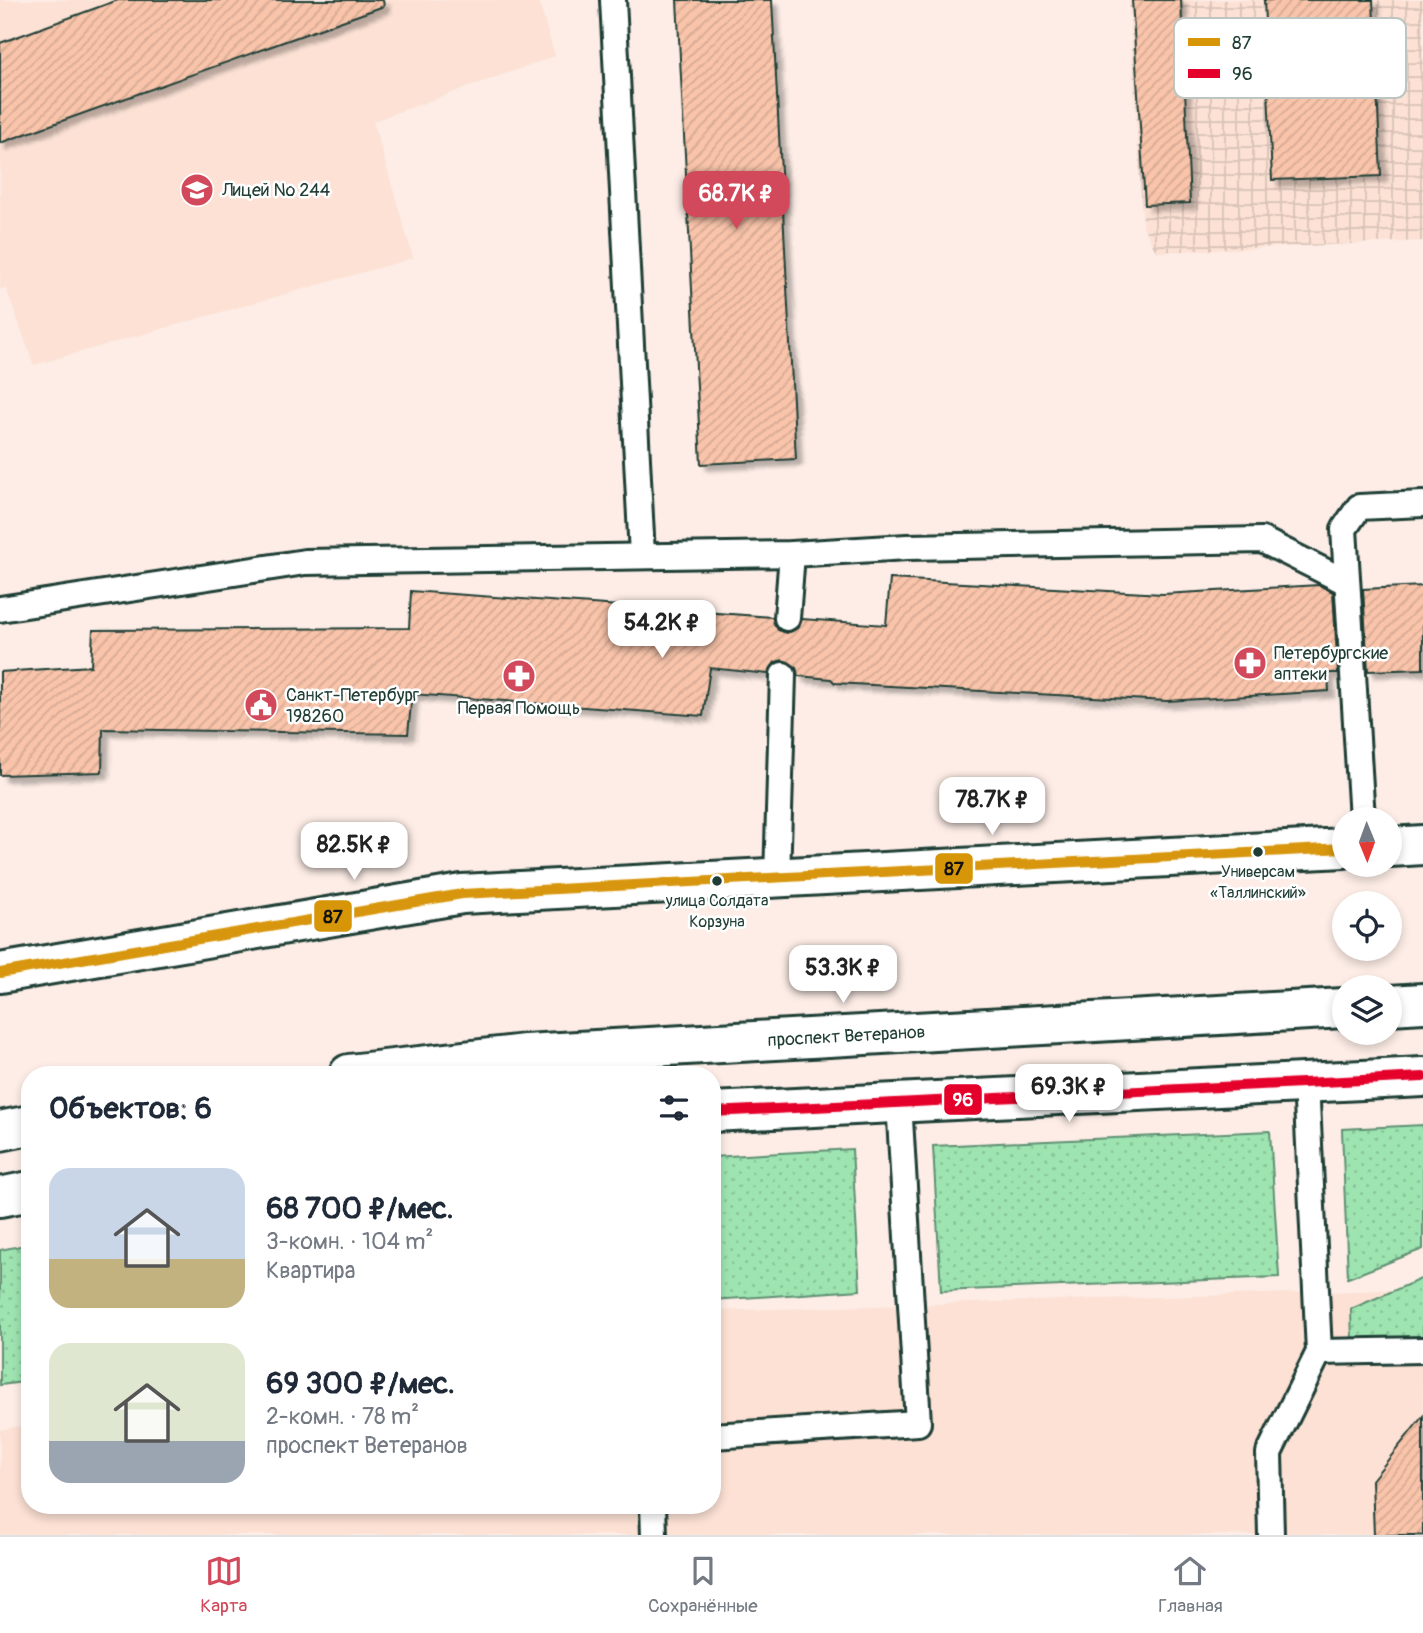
<!DOCTYPE html>
<html lang="ru">
<meta charset="utf-8">
<style>
body{margin:0;font-family:Pangolin,sans-serif;background:#f6f6f7;color:#1f2937;height:100vh;display:flex;flex-direction:column;font-size:26px;white-space:nowrap}
*{box-sizing:border-box;margin:0}
p{font-size:23px;color:#747a83}
.icon{flex:none;width:38px;height:38px;fill:none;stroke:currentColor;stroke-width:2;stroke-linecap:round;stroke-linejoin:round}
.map{position:relative;flex:1;overflow:hidden}
.sheet{position:absolute;left:21px;top:1066px;width:700px;height:448px;display:flex;flex-direction:column;background:#fff;border-radius:28px;box-shadow:0 4px 10px #0003}
.sheet>*{flex:none}
.needle{width:46px;rotate:179deg}
.tools{position:absolute;left:1332px;top:807px;display:grid;gap:14px}
.tools a{display:grid;place-items:center;width:70px;height:70px;border-radius:50%;background:#fff;box-shadow:0 4px 10px #0003;font-size:35px}
.price{position:absolute;translate:-50% -60px;padding:0 16px;border-radius:14px;background:#fff;color:#222;font-size:23px;line-height:46px;filter:drop-shadow(0 2px 4px #0008)}
.price::after{content:'';position:absolute;left:50%;top:42px;width:21px;height:16px;margin-left:-10px;background:inherit;clip-path:polygon(0 0,100% 0,50% 100%)}
.price.active{background:#d1495b;color:#fff}
ul{padding:0;list-style:none}
li{display:flex;align-items:center;gap:21px;height:175px;padding:0 28px}
li span{display:grid;place-items:center;flex:none;width:196px;height:140px;border-radius:21px;color:#555}
li>.icon{margin-inline-start:auto}
span .icon{width:84px;height:84px;fill:#fffc;stroke-width:1}
li b{font-size:30px}
h2{display:flex;justify-content:space-between;align-items:center;height:84px;padding:0 28px;font-size:30px}
.menu{display:flex;justify-content:space-around;align-items:center;height:98px;border-top:2px solid #e0e1e3;background:#fff;font-size:19px;color:#747a83}
.menu a{display:grid;justify-items:center;gap:4px}
.menu .active{color:#d1495b}
.map>svg:first-child{display:block}
.built{fill:#fce1d4}
.industrial{fill:url(#industrial-grid)}
.grass{fill:url(#grass-dots);stroke:#5e9072;stroke-width:2}
.building{fill:url(#building-hatch);stroke:#1f3d34;stroke-width:2;filter:url(#shadow)}
.lines{fill:none;stroke-linecap:round;stroke-linejoin:round}
.service-casing{stroke:#1f3d34;stroke-width:30}
.minor-casing{stroke:#1f3d34;stroke-width:44}
.secondary-casing{stroke:#1f3d34;stroke-width:44}
.service{stroke:#fff;stroke-width:24}
.minor{stroke:#fff;stroke-width:38}
.secondary{stroke:#fff;stroke-width:38}
.bus-1-casing{stroke:#fff;stroke-width:16}
.bus-2-casing{stroke:#fff;stroke-width:16}
.bus-1{stroke:#d79608;stroke-width:10}
.bus-2{stroke:#e4002b;stroke-width:10}
.bus-dot{fill:#1f3d34;stroke:#fff;stroke-width:2.5}
.labels{text-anchor:middle;dominant-baseline:central;stroke-width:5;stroke-linejoin:round;paint-order:stroke}
.bus-label{font-size:16px;fill:#1f3d34;stroke:#fff}
.poi-label{font-size:18px;fill:#1f3d34;stroke:#fff;text-anchor:start}
.street-label{font-size:18px;fill:#1f3d34;stroke:#fff}
.key{fill:#fff;stroke:#bcc5c2;stroke-width:2}
.key-label{font-size:19px;fill:#1f3d34}
.line-badge{stroke:#fff;stroke-width:2.5}
.badge-label{font-size:19px;text-anchor:middle;font-weight:bold;fill:#fff}
.pale-badge-label{font-size:19px;text-anchor:middle;font-weight:bold;fill:#111}
</style>
<div class="map">
<svg width="1423" height="1535" viewBox="0 0 1423 1535">
<defs>
<pattern id="industrial-grid" width="8" height="8" patternUnits="userSpaceOnUse" patternTransform="scale(1.75)"><rect width="8" height="8" fill="#fce1d4"/><path d="M0 4h8M4 0v8" fill="none" stroke="#d8c2b7"/></pattern>
<pattern id="grass-dots" width="8" height="8" patternUnits="userSpaceOnUse" patternTransform="scale(1.75)"><rect width="8" height="8" fill="#9ee4b1"/><path d="M2 2h.1M6 6h.1" fill="none" stroke="#88c499" stroke-width="1.8" stroke-linecap="round"/></pattern>
<pattern id="building-hatch" width="6" height="6" patternUnits="userSpaceOnUse" patternTransform="scale(1.75)"><rect width="6" height="6" fill="#f9c4aa"/><path d="M-1 1l2-2M0 6l6-6M5 7l2-2" fill="none" stroke="#d5a993"/></pattern>
<filter id="shadow"><feDropShadow dx="6" dy="6" stdDeviation="2" flood-color="#0004"/></filter>
</defs>
<rect width="100%" height="100%" fill="#fdede6"/>
<filter id="ink" filterUnits="userSpaceOnUse"><feTurbulence type="fractalNoise" baseFrequency=".0143" numOctaves="2"/><feDisplacementMap in="SourceGraphic" scale="14" xChannelSelector="R" yChannelSelector="G"/><feConvolveMatrix kernelMatrix="1 2 1 2 8 2 1 2 1" color-interpolation-filters="sRGB"/></filter>
<g filter="url(#ink)">
<g class="built">
<path d="M0 0H538L555 56 373 121 413 258 34 365 6 288 0 289Z"/>
<path d="M1423 1289V1535H0V1430L30 1424V1505H712V1311Z"/>
</g>
<path class="industrial" d="M1129 0H1423V241L1156 252 1143 226Z"/>
<g class="grass">
<path d="M1423 1125V1249L1348 1278 1342 1129Z"/>
<path d="M1270 1131 1279 1277 941 1291 933 1146Z"/>
<path d="M852 1149 860 1290 712 1300V1157Z"/>
<path d="M30 1244V1381L0 1385V1250Z"/>
<path d="M1423 1278V1338L1352 1340 1351 1309Z"/>
</g>
<g class="building">
<path d="M118 0H383L384 6 0 143V43Z"/>
<path d="M677 0H772L796 459 701 464Z"/>
<path d="M1132 0H1181L1190 203 1145 205Z"/>
<path d="M1264 0H1373L1381 176 1272 180Z"/>
<path d="M890 579 1163 594 1319 585 1333 592 1338 673H1328L1329 691 1167 701 835 683 831 679 798 676 796 667 783 660 775 662 768 674 710 668 703 716 412 694 408 734 103 729 102 772 0 775V672L91 666 93 630 409 628 411 591 772 617 778 630 787 633 799 627 802 619 886 625Z"/>
<path d="M1423 586V669L1368 671 1363 589Z"/>
<path d="M1423 1416V1535H1374L1372 1480Z"/>
</g>
<g class="lines">
<defs>
<g id="service">
<path d="M613 0 642 555"/>
<path d="M0 609 305 562 792 554 907 547 1262 540 1346 582"/>
<path d="M787 618 792 554"/>
<path d="M1362 819 1344 529 1359 507 1423 504"/>
<path d="M777 879 783 675"/>
<path d="M1319 1352 1423 1350"/>
<path d="M712 1436 918 1423 899 1102"/>
<path d="M653 1505 654 1535"/>
<path d="M1271 1535 1269 1453 1319 1352 1306 1082"/>
</g>
<g id="minor">
<path d="M1390 847 1423 845"/>
<path d="M0 973 462 894 1344 848"/>
</g>
<g id="secondary">
<path d="M1390 1005 1423 1003"/>
<path id="s1" d="M349 1074 525 1054 1344 1008"/>
<path d="M712 1112 1423 1077"/>
<path d="M0 1131 30 1125"/>
<path d="M0 1197 30 1191"/>
</g>
</defs>
<use href="#service" class="service-casing"/>
<use href="#minor" class="minor-casing"/>
<use href="#secondary" class="secondary-casing"/>
<use href="#service" class="service"/>
<use href="#minor" class="minor"/>
<use href="#secondary" class="secondary"/>
<defs>
<path id="bus-1" d="M0 973 462 894 1344 848"/>
<path id="bus-2" d="M712 1112 1423 1077"/>
</defs>
<use href="#bus-1" class="bus-1-casing"/>
<use href="#bus-2" class="bus-2-casing"/>
<use href="#bus-1" class="bus-1"/>
<use href="#bus-2" class="bus-2"/>
</g>
</g>
<defs>
<symbol id="school-disc" viewBox="-11 -11 22 22"><circle r="9.5" fill="#d1495b" stroke="#fff"/><path d="M0-5L7-2L0 1L-7-2ZM-4 1L0 2.5L4 1V4Q0 6-4 4Z" fill="#fff"/></symbol>
<symbol id="pharmacy-disc" viewBox="-11 -11 22 22"><circle r="9.5" fill="#d1495b" stroke="#fff"/><path d="M-2-6h4v4h4v4h-4v4h-4v-4h-4v-4h4Z" fill="#fff"/></symbol>
<symbol id="civic-disc" viewBox="-11 -11 22 22"><circle r="9.5" fill="#d1495b" stroke="#fff"/><path d="M-.6-6.5H3V-4.5H.6V-3L4-1V1h2V6H-6V1h2V-1L-.6-3ZM-1.2 2.5V6h2.4V2.5Z" fill="#fff"/></symbol>
</defs>
<g fill-rule="evenodd">
<use href="#school-disc" x="178" y="171" width="38" height="38"/>
<use href="#pharmacy-disc" x="1231" y="644" width="38" height="38"/>
<use href="#pharmacy-disc" x="500" y="657" width="38" height="38"/>
<use href="#civic-disc" x="242" y="686" width="38" height="38"/>
</g>
<g class="bus-dot">
<circle cx="1258" cy="852" r="6"/>
<circle cx="717" cy="881" r="6"/>
</g>
<g class="labels">
<g class="bus-label">
<text x="1258" y="872">Универсам<tspan x="1258" dy="21">«Таллинский»</tspan></text>
<text x="717" y="901">улица Солдата<tspan x="717" dy="21">Корзуна</tspan></text>
</g>
<g class="poi-label">
<text x="222" y="190">Лицей № 244</text>
<text x="1274" y="653">Петербургские<tspan x="1274" dy="21">аптеки</tspan></text>
<text x="286" y="695">Санкт-Петербург<tspan x="286" dy="21">198260</tspan></text>
<text x="519" y="708" text-anchor="middle">Первая Помощь</text>
</g>
<g class="street-label">
<text stroke="none"><textPath href="#s1" startOffset="499">проспект Ветеранов</textPath></text>
</g>
</g>
<rect x="1174" y="18" width="232" height="80" rx="10" class="key"/>
<rect x="1188" y="38" width="32" height="8" fill="#d79608"/>
<rect x="1188" y="69" width="32" height="9" fill="#e4002b"/>
<g class="key-label">
<text x="1232" y="49">87</text>
<text x="1232" y="80">96</text>
</g>
<g class="line-badge">
<rect x="934" y="852" width="40" height="33" rx="7" fill="#d79608"/>
<rect x="313" y="899" width="40" height="34" rx="7" fill="#d79608"/>
<rect x="943" y="1083" width="40" height="33" rx="7" fill="#e4002b"/>
</g>
<g class="badge-label">
<text x="963" y="1106">96</text>
</g>
<g class="pale-badge-label">
<text x="954" y="875">87</text>
<text x="333" y="923">87</text>
</g>
</svg>
<div class="tools">
<a><svg class="needle" viewBox="-14 -14 28 28"><path d="M0-13l5 13h-10z" fill="#e53935"/><path d="M0 13l5-13h-10z" fill="#747a83"/></svg></a>
<a><svg class="icon" aria-label="locate" viewBox="0 0 24 24"><circle cx="12" cy="12" r="6"/><path d="M12 2v4M12 18v4M2 12h4M18 12h4"/></svg></a>
<a><svg class="icon" aria-label="layers" viewBox="0 0 24 24"><path d="M12 4l9 5-9 5-9-5zM3 14l9 5 9-5"/></svg></a>
</div>
<b class="price active" style="left:736px;top:231px">68.7K ₽</b>
<b class="price" style="left:662px;top:660px">54.2K ₽</b>
<b class="price" style="left:992px;top:837px">78.7K ₽</b>
<b class="price" style="left:354px;top:882px">82.5K ₽</b>
<b class="price" style="left:843px;top:1005px">53.3K ₽</b>
<b class="price" style="left:1069px;top:1124px">69.3K ₽</b>
<section class="sheet">
<h2>Объектов: 6<svg class="icon" aria-label="filters" viewBox="0 0 24 24"><path d="M4 7h16M4 17h16"/><circle cx="9" cy="7" r="2"/><circle cx="15" cy="17" r="2"/></svg></h2>
<ul>
<li><span style="background:linear-gradient(#c9d6e8 65%,#c2b280 0)"><svg class="icon" aria-label="home" viewBox="0 0 24 24"><path d="M3 11l9-7 9 7M6 9v11h12V9"/></svg></span><div><b>68 700 ₽/мес.</b><p>3-комн. · 104 m²</p><p>Квартира</p></div></li>
<li><span style="background:linear-gradient(#dfe7d0 70%,#9aa5b1 0)"><svg class="icon" aria-label="home" viewBox="0 0 24 24"><path d="M3 11l9-7 9 7M6 9v11h12V9"/></svg></span><div><b>69 300 ₽/мес.</b><p>2-комн. · 78 m²</p><p>проспект Ветеранов</p></div></li>
</ul>
</section>
</div>
<nav class="menu">
<a class="active"><svg class="icon" aria-label="map" viewBox="0 0 24 24"><path d="M3 6l6-2 6 2 6-2v14l-6 2-6-2-6 2zM9 4v14M15 6v14"/></svg>Карта</a>
<a><svg class="icon" aria-label="saved" viewBox="0 0 24 24"><path d="M7 4h10v16l-5-4-5 4z"/></svg>Сохранённые</a>
<a><svg class="icon" aria-label="home" viewBox="0 0 24 24"><path d="M3 11l9-7 9 7M6 9v11h12V9"/></svg>Главная</a>
</nav>
